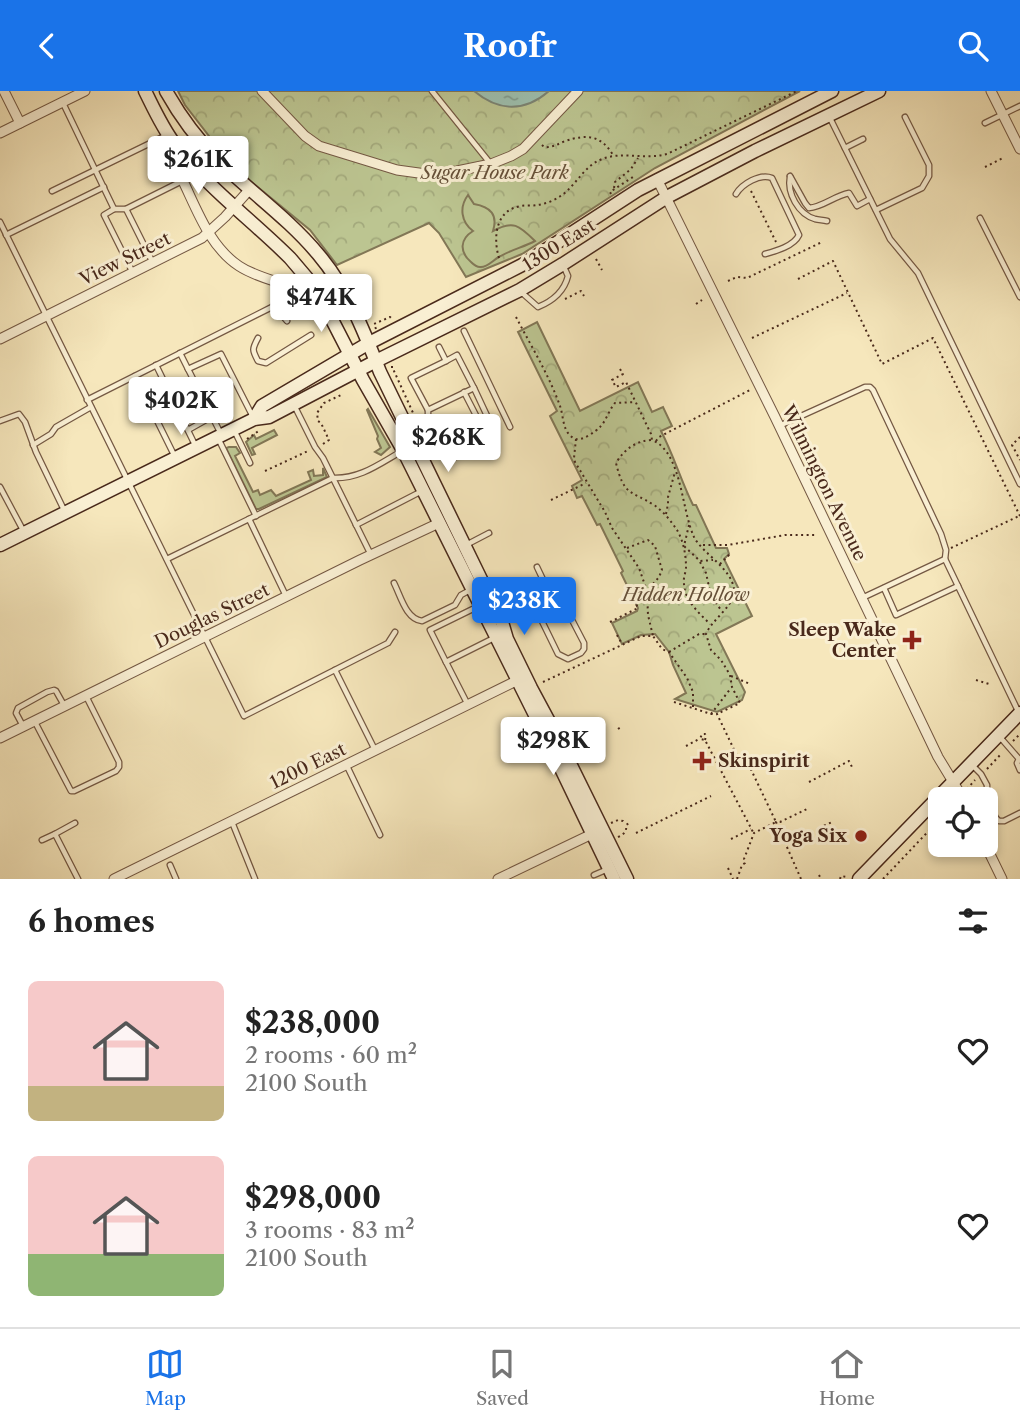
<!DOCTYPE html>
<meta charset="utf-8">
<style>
body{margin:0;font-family:"Libre Caslon Text",serif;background:#f6f6f6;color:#222;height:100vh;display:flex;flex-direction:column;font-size:26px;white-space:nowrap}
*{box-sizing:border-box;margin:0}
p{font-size:23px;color:#767676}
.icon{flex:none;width:38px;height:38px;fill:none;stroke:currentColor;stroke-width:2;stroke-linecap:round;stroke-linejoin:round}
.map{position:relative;height:788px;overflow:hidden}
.sheet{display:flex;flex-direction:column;background:#fff;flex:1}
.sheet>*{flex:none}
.controls{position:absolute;left:928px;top:696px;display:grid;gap:14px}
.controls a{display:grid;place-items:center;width:70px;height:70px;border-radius:10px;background:#fff;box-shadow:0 4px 10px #0003;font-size:35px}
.price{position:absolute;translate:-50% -60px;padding:0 16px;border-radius:7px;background:#fff;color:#222;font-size:23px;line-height:46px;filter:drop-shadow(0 2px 4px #0008)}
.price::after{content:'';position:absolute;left:50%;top:42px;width:21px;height:16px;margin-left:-10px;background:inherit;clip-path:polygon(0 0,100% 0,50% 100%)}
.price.active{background:#1a73e8;color:#fff}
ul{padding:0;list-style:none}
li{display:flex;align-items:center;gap:21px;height:175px;padding:0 28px}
li span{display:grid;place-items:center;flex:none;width:196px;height:140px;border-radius:10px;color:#555}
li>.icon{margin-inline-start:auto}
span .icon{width:84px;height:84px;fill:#fffc;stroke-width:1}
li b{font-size:30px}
h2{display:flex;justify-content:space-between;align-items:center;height:84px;padding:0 28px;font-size:30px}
header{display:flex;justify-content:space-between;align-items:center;height:91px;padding:0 28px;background:#1a73e8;color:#fff;font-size:32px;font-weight:800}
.menu{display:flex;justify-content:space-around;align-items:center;height:98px;border-top:2px solid #e0e0e0;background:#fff;font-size:19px;color:#767676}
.menu a{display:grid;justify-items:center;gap:4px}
.menu .active{color:#1a73e8}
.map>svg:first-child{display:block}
.forest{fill:url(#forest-crowns);stroke:#827756;stroke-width:2}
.garden{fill:#bcc591;stroke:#827756;stroke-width:2}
.water{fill:url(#water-ripples);stroke:#7b8474;stroke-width:2}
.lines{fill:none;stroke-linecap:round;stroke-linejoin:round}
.lane-casing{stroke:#745843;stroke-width:7}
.street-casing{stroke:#745843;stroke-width:11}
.secondary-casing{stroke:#49291b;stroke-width:15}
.path{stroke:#49291b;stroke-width:2;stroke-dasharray:2 3.5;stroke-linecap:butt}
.lane{stroke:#f9efd3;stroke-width:4.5}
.street{stroke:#f9efd3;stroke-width:9}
.secondary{stroke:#f9efd3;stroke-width:12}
.poi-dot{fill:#8f2418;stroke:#f9efd3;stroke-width:2.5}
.labels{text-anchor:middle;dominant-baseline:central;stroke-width:6;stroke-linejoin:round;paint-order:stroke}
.park-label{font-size:18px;font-style:italic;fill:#665038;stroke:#f9efd3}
.street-label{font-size:18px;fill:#49291b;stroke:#f9efd3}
.poi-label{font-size:18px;font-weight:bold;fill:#49291b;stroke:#f9efd3;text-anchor:end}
</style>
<header><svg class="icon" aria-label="back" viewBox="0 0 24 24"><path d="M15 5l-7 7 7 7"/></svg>Roofr<svg class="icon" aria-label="search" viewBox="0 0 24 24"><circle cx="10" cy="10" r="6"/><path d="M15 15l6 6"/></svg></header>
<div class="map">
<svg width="1020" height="788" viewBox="0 0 1020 788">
<defs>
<pattern id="forest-crowns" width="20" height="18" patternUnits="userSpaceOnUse" patternTransform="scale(1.75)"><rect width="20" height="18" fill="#bcc591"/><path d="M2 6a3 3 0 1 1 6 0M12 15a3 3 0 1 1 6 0" fill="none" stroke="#a3a97c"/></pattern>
<pattern id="water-ripples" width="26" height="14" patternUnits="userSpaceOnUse" patternTransform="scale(1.75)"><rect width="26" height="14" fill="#9dc0af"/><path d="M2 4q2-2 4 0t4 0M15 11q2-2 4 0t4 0" fill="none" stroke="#829c8e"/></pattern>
</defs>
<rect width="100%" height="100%" fill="#f6e7bc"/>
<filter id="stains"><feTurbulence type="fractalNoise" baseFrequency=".00286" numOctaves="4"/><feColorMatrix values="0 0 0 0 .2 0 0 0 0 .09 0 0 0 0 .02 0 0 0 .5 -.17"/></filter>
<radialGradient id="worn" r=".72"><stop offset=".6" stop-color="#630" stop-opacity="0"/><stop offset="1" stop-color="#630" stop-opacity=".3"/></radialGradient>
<g class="forest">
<path d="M178 0H800L655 77 522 163 466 186 439 142 429 132 337 174 310 139 249 89 216 54 185 14Z"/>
<path d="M537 231 580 320 638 291 652 321 663 316 672 335 661 340C674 365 681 390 693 414H696L716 457H727L729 463 724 468 752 525 716 543 745 601 742 609 717 621 675 608 686 602 673 574 669 561 655 543 641 544 622 553 612 532 637 520 638 517 621 482 623 480 600 433 597 434 582 405 577 407 572 395 582 389 550 325 557 320 518 241Z"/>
</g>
<g class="garden">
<path d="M468 104 474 113C491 116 498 124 493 140 513 129 519 134 535 150 524 156 510 159 499 166 493 169 487 177 480 176 477 176 473 173 471 171 459 161 460 148 473 140 461 131 459 116 468 104Z"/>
<path d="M368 318 390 356 381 364 375 361 381 357 377 348 378 345 367 319Z"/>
<path d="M274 339 277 344 252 357 255 363 252 364 246 351 254 344 256 348Z"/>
<path d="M229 356H236L240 362 235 365 253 401 258 399 260 404 271 399 276 405 311 389 308 381 313 379 314 385 323 384V377L327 386 259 418H256L226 357Z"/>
</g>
<path class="water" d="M474 0H549C525 21 499 21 474 0Z"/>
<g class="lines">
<defs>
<g id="lane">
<path d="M432 0 490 72"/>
<path d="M63 12 114 118"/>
<path d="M829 25 890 148 918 182 1020 393"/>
<path d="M985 32 1020 15"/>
<path d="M845 57 863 48"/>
<path d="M790 85 805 112 809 117C823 116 834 105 849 102L857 115 870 108"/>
<path d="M790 86C787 102 798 123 815 128 819 129 823 129 827 130"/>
<path d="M52 100 167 44"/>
<path d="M736 103C742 93 760 82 772 87L799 144C794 155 776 160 765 163"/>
<path d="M126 118 152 170"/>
<path d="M876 119 922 97 929 85V74L905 26"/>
<path d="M980 127 1020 206"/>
<path d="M0 131 244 625 388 552 395 541"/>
<path d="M6 144 104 96"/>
<path d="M133 182 104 124 114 118H126L182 90"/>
<path d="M520 200 538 216C553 210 564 201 568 185L564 176"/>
<path d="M274 215 277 192"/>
<path d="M464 240 510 336"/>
<path d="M258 247C252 258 252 259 258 270L266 272 311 244"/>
<path d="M439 256 446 270 457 264 474 297 428 319V329L446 367 451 368 464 362"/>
<path d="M180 262 188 278"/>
<path d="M156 274 196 356"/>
<path d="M135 285 175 366"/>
<path d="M474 297 496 344 493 348 487 351"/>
<path d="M87 309 274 215 287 230"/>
<path d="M294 314 315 356 323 367 371 464"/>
<path d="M428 319 411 287 446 270"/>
<path d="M0 330 19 323 25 331 36 361 65 421"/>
<path d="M779 335 865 296H870L873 299 941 443 946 459 945 468"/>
<path d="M188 339 213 325"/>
<path d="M234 339 250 372"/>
<path d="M221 343 188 278 221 263 253 326"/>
<path d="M218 347 256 425"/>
<path d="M33 354 51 343 56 336 91 316"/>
<path d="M443 360 484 340 464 301"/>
<path d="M0 396 24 441"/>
<path d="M249 428 286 505"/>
<path d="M356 434 422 400"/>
<path d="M466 454 489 442"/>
<path d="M167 468 333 387C360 388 379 373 402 360"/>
<path d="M537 476 555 514 564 523 571 527 584 552V558L581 562 568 568 558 563 538 522"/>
<path d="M394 492C401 506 406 528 422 530L455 514 461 504 472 498"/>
<path d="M884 497 896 524 958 495"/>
<path d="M518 501 530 525 555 513"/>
<path d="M862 507 945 468 1018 620"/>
<path d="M446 571 430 539 479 515"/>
<path d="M335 579 375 659"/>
<path d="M468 614 446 571 494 547"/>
<path d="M35 631 71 700H74L116 680 119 676V671L86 605"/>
<path d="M23 635 16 622 18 617 47 601 54 599 56 600 65 616"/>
<path d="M999 645 1020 669"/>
<path d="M1019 668 1017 672 1020 679"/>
<path d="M347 675 380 744"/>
<path d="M973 675 981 683 987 694V709L996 727 999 730H1004L1020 722"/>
<path d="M232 731 255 788"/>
<path d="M55 743 75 732"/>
<path d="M42 749 55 743 78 788"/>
<path d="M170 774 176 788"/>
<path d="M594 784 608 778"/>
</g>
<g id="street">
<path d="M4 0 20 32"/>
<path d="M262 0 305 45 319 55 397 79 426 83 457 80 491 73 511 65 523 58 578 0"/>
<path d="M991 0 1020 58"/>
<path d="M0 42 85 0"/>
<path d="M188 69 182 83 183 90C197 119 210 156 239 175 254 185 272 189 289 195"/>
<path d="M657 88 775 326 938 666 964 709"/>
<path d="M0 248 202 147 225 126 250 98"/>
<path d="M0 647 360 469 439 432"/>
<path d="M985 753 1002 788"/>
<path d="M114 788 516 590"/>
<path d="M498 788 592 743"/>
</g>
<g id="secondary">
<path d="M145 0C154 18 162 36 174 52 206 96 252 129 290 167L307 187 326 217 363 289 403 359 544 642 614 788"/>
<path d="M166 0C180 25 197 48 217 68 250 101 288 127 318 163 347 197 364 240 380 281L493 513 502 531 507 548 531 597 553 638 627 788"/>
<path d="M254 328 262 315 369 252 524 173 638 99 832 0"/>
<path d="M0 454 254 328 269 326 376 270 520 199 563 173 667 106 755 60 879 0"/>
<path d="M859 788 1020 622"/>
</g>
</defs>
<use href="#lane" class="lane-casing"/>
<use href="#street" class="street-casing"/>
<use href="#secondary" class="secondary-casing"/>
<g class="path">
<path d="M542 54 544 56C552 57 558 53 565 50 587 43 601 44 613 64"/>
<path d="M985 76 1003 67"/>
<path d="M614 97 615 91 631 78 638 67"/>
<path d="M751 100 776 151"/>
<path d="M611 103 610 101 633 86 635 88"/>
<path d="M499 167C493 147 495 119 521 115 526 114 532 115 537 114 546 113 555 109 562 104 577 93 584 75 602 68 622 60 646 69 667 63L797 0"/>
<path d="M596 168 602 179"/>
<path d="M798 188 833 170 882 273 933 247 1020 425"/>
<path d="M728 190 737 186 747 187 822 151"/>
<path d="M565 208 581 200 584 205"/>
<path d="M696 213 702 209"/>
<path d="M516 226C531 255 549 284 560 315 564 326 562 343 576 348 583 350 596 340 600 336 606 330 609 319 615 312L635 311"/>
<path d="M376 238 374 233 390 226 393 229"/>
<path d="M752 247 847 202"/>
<path d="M391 276H393L394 280 419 335"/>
<path d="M620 278 623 283 612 289 616 296 626 291 651 343 652 349C682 361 681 418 694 446 703 464 736 479 734 503 732 516 711 530 706 543L711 559 721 569 730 584 732 596 740 612 717 623"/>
<path d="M1020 346 1012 354 1020 369"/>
<path d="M247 348 260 339"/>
<path d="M576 348 574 367 575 371 605 421 612 437 639 477 647 500 648 524 653 545"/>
<path d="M651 349C635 350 624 359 616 372 624 405 630 399 654 414 663 420 671 430 677 439 683 449 686 463 686 476 686 481 683 487 684 492 684 509 699 522 710 533"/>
<path d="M656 350 659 346 752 298"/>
<path d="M323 353 329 349 321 332 318 330 317 322 324 312 341 304 340 302"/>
<path d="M265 380 308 360"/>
<path d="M551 409 586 392"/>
<path d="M666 423 668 413V406L675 381"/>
<path d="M689 434 684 455 700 470 713 469"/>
<path d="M703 454H728L785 444H816"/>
<path d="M627 457 648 449 655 455 662 479 659 486 648 499"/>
<path d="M951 457 1019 425"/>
<path d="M700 471 706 482 711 505 721 519"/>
<path d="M720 473 730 463"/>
<path d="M610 531 638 517 631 502"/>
<path d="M617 544 622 553"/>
<path d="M669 561 699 543H705"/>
<path d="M731 585 750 593"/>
<path d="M976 589 989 593"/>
<path d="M543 591 641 545H653L662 558 669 561 687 587 693 601V617"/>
<path d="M674 611 711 623H717L740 671"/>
<path d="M711 623 731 597"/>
<path d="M618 638 621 636"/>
<path d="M705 649 706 645 705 643H702L700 648 705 649 753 741"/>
<path d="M1013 650 1020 643"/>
<path d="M686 655 699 648"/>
<path d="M987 678 1002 662"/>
<path d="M809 691 849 670 853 678"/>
<path d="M967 698 975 689"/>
<path d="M611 732 618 729 623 730 625 733"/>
<path d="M819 737 832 731"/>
<path d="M636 742 711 705"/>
<path d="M618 746C624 743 627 741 626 734L631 731"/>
<path d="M731 748 751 738"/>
<path d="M728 777 733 788"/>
<path d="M819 784 821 788"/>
<path d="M737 788 742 774 745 772 744 768 754 742 776 731 746 668"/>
<path d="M801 788 776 731H780L809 717"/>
<path d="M840 788 841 785 847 786"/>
<path d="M883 788 940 728"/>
</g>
<use href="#lane" class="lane"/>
<use href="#street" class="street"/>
<use href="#secondary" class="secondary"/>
</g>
<g class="poi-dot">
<path d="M908.5 538.5h7v7h7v7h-7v7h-7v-7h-7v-7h7z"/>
<path d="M698.5 659.5h7v7h7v7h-7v7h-7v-7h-7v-7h7z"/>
<circle cx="861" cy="745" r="7"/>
</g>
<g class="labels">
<g class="park-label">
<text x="495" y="82">Sugar House Park</text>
<text x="686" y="504">Hidden Hollow</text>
</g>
<g class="street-label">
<text transform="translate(559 154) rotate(-32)">1300 East</text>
<text transform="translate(125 168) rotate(-26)">View Street</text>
<text transform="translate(824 392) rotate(64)">Wilmington Avenue</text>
<text transform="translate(212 525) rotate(-26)">Douglas Street</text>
<text transform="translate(308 675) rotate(-26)">1200 East</text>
</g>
<g class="poi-label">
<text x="896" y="539">Sleep Wake<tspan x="896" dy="21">Center</tspan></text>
<text x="718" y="670" text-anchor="start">Skinspirit</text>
<text x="847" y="745">Yoga Six</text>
</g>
</g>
<rect width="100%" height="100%" filter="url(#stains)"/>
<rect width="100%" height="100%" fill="url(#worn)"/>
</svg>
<div class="controls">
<a><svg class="icon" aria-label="locate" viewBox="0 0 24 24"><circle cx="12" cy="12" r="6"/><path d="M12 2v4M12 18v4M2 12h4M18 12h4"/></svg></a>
</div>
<b class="price" style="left:198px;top:105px">$261K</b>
<b class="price" style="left:321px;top:243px">$474K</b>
<b class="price" style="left:181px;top:346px">$402K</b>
<b class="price" style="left:448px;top:383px">$268K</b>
<b class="price active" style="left:524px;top:546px">$238K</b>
<b class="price" style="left:553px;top:686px">$298K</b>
</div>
<section class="sheet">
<h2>6 homes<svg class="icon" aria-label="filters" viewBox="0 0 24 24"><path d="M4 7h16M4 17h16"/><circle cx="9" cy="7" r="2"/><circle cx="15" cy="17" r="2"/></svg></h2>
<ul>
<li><span style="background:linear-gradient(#f6c9c9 75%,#c2b280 0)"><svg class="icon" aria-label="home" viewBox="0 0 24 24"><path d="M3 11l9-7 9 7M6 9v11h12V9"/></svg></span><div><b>$238,000</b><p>2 rooms · 60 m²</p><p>2100 South</p></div><svg class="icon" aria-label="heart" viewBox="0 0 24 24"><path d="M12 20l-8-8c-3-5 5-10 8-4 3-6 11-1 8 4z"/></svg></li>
<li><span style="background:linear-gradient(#f6c9c9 70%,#8fb573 0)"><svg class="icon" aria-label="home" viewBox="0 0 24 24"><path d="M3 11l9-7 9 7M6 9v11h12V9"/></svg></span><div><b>$298,000</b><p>3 rooms · 83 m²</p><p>2100 South</p></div><svg class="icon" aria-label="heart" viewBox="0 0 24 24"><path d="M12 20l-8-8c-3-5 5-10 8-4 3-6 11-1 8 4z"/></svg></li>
</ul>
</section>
<nav class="menu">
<a class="active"><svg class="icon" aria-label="map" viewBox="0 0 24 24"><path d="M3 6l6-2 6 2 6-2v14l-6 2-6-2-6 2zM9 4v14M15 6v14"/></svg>Map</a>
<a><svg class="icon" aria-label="saved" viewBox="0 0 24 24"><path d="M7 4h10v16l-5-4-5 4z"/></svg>Saved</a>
<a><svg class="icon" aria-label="home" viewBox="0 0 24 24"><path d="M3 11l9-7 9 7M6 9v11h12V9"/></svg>Home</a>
</nav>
